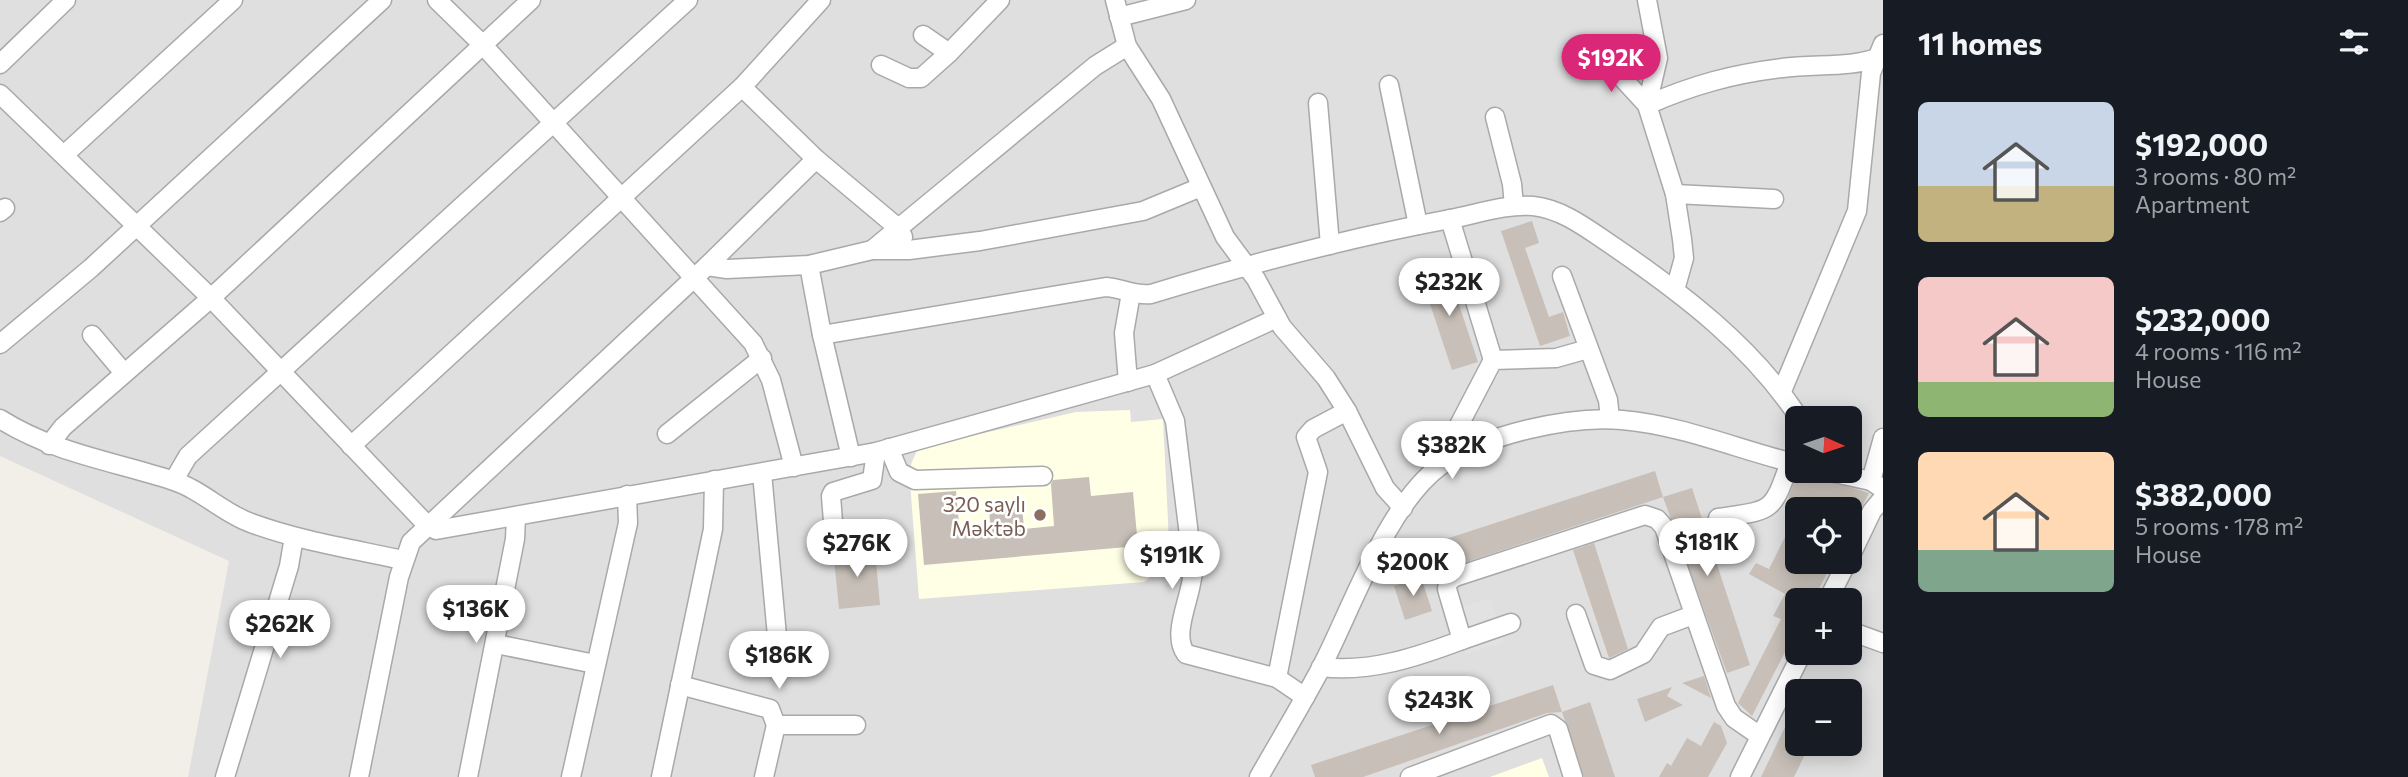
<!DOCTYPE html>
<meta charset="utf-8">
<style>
body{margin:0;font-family:Commissioner,sans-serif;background:#242831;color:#f1f3f6;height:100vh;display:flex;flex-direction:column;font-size:26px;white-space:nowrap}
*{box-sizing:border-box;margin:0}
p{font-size:23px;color:#9ea1a6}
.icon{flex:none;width:38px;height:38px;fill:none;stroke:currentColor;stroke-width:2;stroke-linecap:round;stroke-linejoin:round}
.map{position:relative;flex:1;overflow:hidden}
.sheet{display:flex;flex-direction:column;background:#171b24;width:525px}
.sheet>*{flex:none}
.needle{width:46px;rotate:93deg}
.fabs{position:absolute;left:1785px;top:406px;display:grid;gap:14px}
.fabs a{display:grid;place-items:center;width:77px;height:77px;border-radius:10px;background:#171b24;box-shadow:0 4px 18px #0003;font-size:35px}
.price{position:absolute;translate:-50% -60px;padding:0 16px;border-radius:24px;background:#fff;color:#222;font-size:23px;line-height:46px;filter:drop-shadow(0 2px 4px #0008)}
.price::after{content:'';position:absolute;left:50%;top:42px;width:21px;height:16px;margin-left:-10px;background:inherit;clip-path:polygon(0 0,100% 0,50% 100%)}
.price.current{background:#db2777;color:#fff}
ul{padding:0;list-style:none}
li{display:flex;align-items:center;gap:21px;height:175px;padding:0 35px}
li span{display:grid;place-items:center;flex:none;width:196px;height:140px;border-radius:10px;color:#555}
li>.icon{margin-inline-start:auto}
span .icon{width:84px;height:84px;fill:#fffc;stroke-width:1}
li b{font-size:30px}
h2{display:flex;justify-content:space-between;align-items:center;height:84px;padding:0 35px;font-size:30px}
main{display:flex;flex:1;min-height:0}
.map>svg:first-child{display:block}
.residential{fill:#e0dfdf;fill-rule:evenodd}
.education{fill:#ffffe5}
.parking{fill:#e2e2e2}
.building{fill:#c7bfb8}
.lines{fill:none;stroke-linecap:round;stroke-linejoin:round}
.minor-casing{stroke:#a9a9a9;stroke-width:21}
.minor{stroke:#fff;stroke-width:18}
.education-dot{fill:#8d6e63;stroke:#fff;stroke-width:2.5}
.labels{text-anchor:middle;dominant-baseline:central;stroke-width:5;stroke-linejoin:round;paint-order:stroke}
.education-label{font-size:21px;fill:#785e54;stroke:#fff;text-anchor:end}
</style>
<main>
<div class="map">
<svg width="1883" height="777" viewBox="0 0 1883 777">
<rect width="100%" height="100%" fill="#f2efe9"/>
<path class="residential" d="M0 0H1883V777H188L229 561 0 456ZM1797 418H1850V471H1797ZM1797 509H1850V562H1797ZM1797 600H1850V653H1797ZM1797 691H1850V744H1797Z"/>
<g class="education">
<path d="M1130 410 1131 422 1163 419 1170 562 1144 582 919 599 909 469 918 448 1076 412Z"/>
<path d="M1542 758 1549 777H1490Z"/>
</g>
<path class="parking" d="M1490 598 1504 642 1466 654 1453 610Z"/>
<g class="building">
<path d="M1532 221 1539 243 1525 248 1549 317 1563 312 1570 336 1540 346 1501 231Z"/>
<path d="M1446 265 1478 362 1452 370 1420 274Z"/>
<path d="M1655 471 1663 497 1421 577 1412 550Z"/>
<path d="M1803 473 1869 493 1850 529V509H1817L1788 498 1797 475Z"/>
<path d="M1089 477 1091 496 1133 492 1138 546 924 565 918 494 956 491 960 536 991 533 989 509 1022 506 1024 529 1054 526 1051 484 1053 480Z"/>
<path d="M1692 488 1750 665 1727 673 1663 497Z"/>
<path d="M1787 533 1797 538V562H1833L1813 600H1797V629L1752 716 1738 703 1781 619 1773 616 1785 594 1749 574 1756 563 1769 569Z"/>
<path d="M1594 543 1628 649 1609 658 1573 550Z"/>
<path d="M875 550 880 605 839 609 834 558 845 552Z"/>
<path d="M1421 577 1432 611 1405 620 1394 586Z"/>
<path d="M1704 676 1711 698 1682 683Z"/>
<path d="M1553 685 1562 712 1547 713 1363 777H1315L1311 765Z"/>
<path d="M1672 687 1667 696 1683 705 1645 722 1637 699Z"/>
<path d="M1590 702 1615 777H1584L1562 712Z"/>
<path d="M1797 702V744H1810L1794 777H1761Z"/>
<path d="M1714 722 1721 726 1727 743 1708 777H1659L1667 763 1671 766 1687 738 1701 746Z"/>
</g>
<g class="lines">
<defs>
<g id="minor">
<path d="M437 0 482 44 753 343 771 380 794 467"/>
<path d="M1115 0 1127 46 1161 99 1225 237 1256 279 1282 327 1326 378 1347 411 1385 488 1403 508"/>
<path d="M1647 0 1658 58 1647 105 1675 194 1682 239 1684 258 1675 290"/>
<path d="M1119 17 1186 0"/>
<path d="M923 35 949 53"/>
<path d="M1602 56 1647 105C1693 85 1732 74 1782 68 1817 63 1849 69 1883 56"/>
<path d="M0 64 66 0"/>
<path d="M881 65 909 78H921L949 53 1000 0"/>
<path d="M1389 85 1418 225"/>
<path d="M742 87 816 159 897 227 903 237"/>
<path d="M0 94 211 298 427 525 436 530 876 452 1155 374 1277 318"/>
<path d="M1318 103 1330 245"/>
<path d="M1495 117 1512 184 1514 206"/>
<path d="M64 155 233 0"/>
<path d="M1675 194 1774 199"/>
<path d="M0 212 5 208"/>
<path d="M1450 219 1493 360"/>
<path d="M872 250 1095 66 1127 46"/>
<path d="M809 265 822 335 851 457"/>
<path d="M707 266 727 269 809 265 872 250H909L980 241 1143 211 1201 187"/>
<path d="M1562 276 1608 400 1610 419"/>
<path d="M92 335 124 373"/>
<path d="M822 335 1106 287C1122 288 1134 296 1151 294 1249 264 1348 238 1450 219 1477 214 1505 204 1533 206 1563 209 1589 230 1613 246 1683 294 1753 347 1799 418"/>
<path d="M0 344 91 268 382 0"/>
<path d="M1155 374 1175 421 1193 568C1193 596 1170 633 1186 654L1277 678 1305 697"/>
<path d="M1128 382 1124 333 1131 293"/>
<path d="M1782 391 1857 211 1871 73 1883 44"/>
<path d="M0 419C54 453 112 461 171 480 201 489 223 513 251 523 300 541 352 549 403 560"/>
<path d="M667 434 762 358"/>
<path d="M49 445 63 427 211 298 531 0"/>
<path d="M351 446 742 87 821 0"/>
<path d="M889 448 899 472 915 480 1043 476"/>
<path d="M1458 455 1457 429 1493 360 1556 358 1588 349"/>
<path d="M1826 471 1871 481 1883 489"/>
<path d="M762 473 777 636"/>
<path d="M174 480 188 456 688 0"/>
<path d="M1871 481 1883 438"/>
<path d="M1718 518C1772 510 1772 514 1790 462"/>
<path d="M835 547 831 496 833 492 872 480 876 452"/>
<path d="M1850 557 1872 511 1883 498"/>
<path d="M1828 600 1847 562"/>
<path d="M1576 614 1594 665 1610 670 1643 654 1661 627 1693 615"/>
<path d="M1850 631 1883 643"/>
<path d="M1462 640 1511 623"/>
<path d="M496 644 595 664"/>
<path d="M1321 667C1370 673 1417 657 1462 640L1447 589 1448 582 1455 577 1645 515 1657 519 1664 527 1726 706 1734 718 1760 736"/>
<path d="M1277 678 1318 472 1306 437 1313 429 1347 411"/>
<path d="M680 685 770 709 776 725 764 777"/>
<path d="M776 725H856"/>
<path d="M225 777 289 566 294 537"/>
<path d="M359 777 399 577 411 542 707 266 816 159"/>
<path d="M468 777 515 539 516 517"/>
<path d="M571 777 628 523 627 495"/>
<path d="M661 777 713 529 714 480"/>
<path d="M1259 777C1280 740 1302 704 1322 666 1352 608 1387 505 1440 466 1482 435 1570 415 1622 420 1681 425 1740 450 1797 464"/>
<path d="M1410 777 1551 724 1558 729 1573 777"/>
<path d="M1740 777 1802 653"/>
</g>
</defs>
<use href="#minor" class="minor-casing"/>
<use href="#minor" class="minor"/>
</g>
<circle class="education-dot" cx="1040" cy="515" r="7"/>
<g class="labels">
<g class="education-label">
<text x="1026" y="503">320 saylı<tspan x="1026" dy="24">Məktəb</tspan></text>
</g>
</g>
</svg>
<div class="fabs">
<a><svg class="needle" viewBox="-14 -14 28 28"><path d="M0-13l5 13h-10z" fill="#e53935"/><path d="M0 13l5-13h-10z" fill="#9ea1a6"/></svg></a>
<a><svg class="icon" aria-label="locate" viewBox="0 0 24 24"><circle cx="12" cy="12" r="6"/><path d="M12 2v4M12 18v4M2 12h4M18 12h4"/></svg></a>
<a>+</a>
<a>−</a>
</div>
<b class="price current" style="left:1611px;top:94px">$192K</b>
<b class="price" style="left:1449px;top:318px">$232K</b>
<b class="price" style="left:1452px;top:481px">$382K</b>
<b class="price" style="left:1707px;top:578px">$181K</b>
<b class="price" style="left:857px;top:579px">$276K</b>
<b class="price" style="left:1172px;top:591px">$191K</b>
<b class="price" style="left:1413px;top:598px">$200K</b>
<b class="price" style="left:476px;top:645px">$136K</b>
<b class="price" style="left:280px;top:660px">$262K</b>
<b class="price" style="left:779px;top:691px">$186K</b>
<b class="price" style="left:1439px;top:736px">$243K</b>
</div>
<section class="sheet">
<h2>11 homes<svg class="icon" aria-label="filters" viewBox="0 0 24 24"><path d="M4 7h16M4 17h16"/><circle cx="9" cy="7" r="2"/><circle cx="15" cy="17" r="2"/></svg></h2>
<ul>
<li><span style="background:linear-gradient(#c9d6e8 60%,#c2b280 0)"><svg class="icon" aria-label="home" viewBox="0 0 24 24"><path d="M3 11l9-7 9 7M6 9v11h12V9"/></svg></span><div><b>$192,000</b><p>3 rooms · 80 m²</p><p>Apartment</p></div></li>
<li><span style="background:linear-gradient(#f6c9c9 75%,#8fb573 0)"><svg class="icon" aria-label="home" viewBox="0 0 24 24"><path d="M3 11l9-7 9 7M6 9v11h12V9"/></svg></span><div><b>$232,000</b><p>4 rooms · 116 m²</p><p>House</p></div></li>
<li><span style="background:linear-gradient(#ffd9b3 70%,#7fa58c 0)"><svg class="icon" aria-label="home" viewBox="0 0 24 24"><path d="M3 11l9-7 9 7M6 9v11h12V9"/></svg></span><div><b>$382,000</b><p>5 rooms · 178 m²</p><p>House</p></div></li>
</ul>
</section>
</main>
